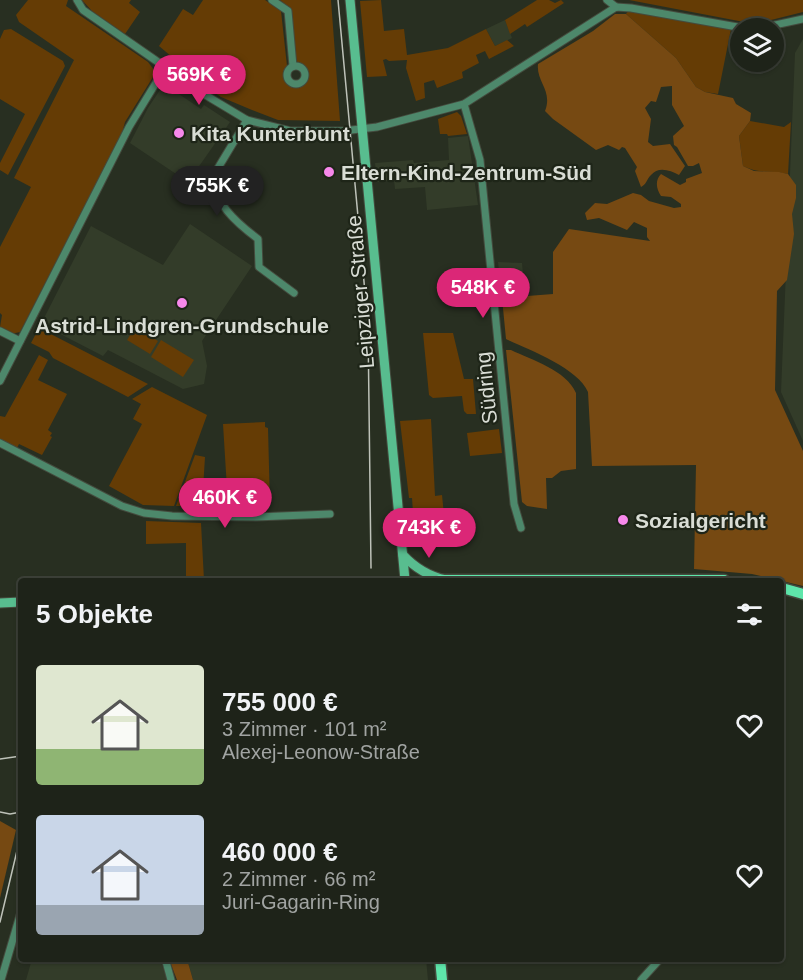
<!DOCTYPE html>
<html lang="de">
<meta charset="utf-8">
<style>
body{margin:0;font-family:Helvetica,sans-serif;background:#262b22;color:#f1f3f6;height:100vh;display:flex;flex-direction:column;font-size:22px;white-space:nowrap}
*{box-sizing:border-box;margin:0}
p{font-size:20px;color:#a1a4a2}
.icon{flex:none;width:33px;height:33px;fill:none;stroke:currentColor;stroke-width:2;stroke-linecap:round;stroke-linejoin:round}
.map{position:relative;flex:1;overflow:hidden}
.details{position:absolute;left:18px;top:578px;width:766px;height:384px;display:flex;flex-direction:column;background:#1e2319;border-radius:6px;box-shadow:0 2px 4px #0004,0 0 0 2px #3c4038}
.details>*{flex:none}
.buttons{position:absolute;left:730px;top:18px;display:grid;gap:12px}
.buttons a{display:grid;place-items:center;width:54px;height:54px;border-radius:50%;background:#1e2319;box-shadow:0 2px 4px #0004,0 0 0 2px #3c4038;font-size:30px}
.price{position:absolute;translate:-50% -51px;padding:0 14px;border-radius:21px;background:#db2777;color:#fff;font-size:20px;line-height:39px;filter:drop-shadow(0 2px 3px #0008)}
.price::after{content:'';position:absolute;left:50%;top:36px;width:18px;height:14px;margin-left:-9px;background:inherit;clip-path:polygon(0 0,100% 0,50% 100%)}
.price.on{background:#222;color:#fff}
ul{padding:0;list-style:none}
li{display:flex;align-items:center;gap:18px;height:150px;padding:0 18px}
li span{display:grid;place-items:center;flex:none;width:168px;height:120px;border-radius:6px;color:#555}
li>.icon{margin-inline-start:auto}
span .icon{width:72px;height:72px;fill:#fffc;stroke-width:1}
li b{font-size:26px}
h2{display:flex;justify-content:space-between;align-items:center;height:72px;padding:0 18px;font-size:26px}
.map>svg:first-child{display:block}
.built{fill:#333c29}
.green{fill:#653c05}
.forest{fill:#764912}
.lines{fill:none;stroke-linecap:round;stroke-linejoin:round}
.street-casing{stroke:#444b3e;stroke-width:9}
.secondary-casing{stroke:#444b3e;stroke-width:11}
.primary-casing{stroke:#444b3e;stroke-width:13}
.street{stroke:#4d886b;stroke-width:7}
.secondary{stroke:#58bd8f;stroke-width:9}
.primary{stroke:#5ee6aa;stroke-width:10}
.tram{stroke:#bec2b9;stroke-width:1.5}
.poi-dot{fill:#f788eb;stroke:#1e2518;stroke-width:2}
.labels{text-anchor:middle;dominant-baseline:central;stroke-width:4.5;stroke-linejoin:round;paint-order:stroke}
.poi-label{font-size:21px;font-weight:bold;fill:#d9ddd5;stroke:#1e2518;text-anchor:start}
.street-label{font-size:21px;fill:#d9ddd5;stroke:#1e2518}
</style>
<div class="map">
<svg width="803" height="980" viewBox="0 0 803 980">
<rect width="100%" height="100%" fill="#282f21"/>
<g class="built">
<path d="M505 20 512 38 495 46 486 29Z"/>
<path d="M803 39V441L781 392 795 53Z"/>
<path d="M164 84 201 109 204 105 230 122 188 182 130 143 148 108Z"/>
<path d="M468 136 478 205 427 210 425 187 395 189 394 180 377 182 375 163 413 160 414 163 449 160 448 138Z"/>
<path d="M190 224 252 266 202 341 207 366 204 384 183 389 108 350 103 356 41 324 91 226 163 265Z"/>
<path d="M498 262 522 263 525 296 502 298Z"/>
<path d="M32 959H160L167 980H26Z"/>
<path d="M187 959H426L428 980H193Z"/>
</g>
<g class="green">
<path d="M28 0H68L66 6 148 62 154 70 153 77 125 122 122 133 20 332 11 334 0 327 2 315 0 313V247L31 187 14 178 74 60 19 22 16 15Z"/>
<path d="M82 0H131L129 3 140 12 125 34 92 11Z"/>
<path d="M203 0H265L281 11 287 66 286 80 297 86C308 79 309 68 296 62L291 9 280 0H331L340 121 278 120 252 110 221 97 185 72 172 57 159 46 183 9 193 15Z"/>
<path d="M381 0 384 31 404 29 407 55 448 48 486 29 495 46 507 40 514 46 489 59 485 51 476 55 479 63 462 72 463 78 437 88 434 80 424 83 425 98 416 101 406 68 407 60 389 61 386 59 383 60 387 76 367 77 360 1Z"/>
<path d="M537 0H549L555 3 561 0 564 3 527 27 525 24 510 34 505 20Z"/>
<path d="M629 0H803V12L771 20 744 22Z"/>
<path d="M629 10 731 29 718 94 705 92 696 87 676 58 626 14Z"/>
<path d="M11 29 63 61 65 66 8 175 0 170V163L25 114 0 99V39L4 30Z"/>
<path d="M457 112 461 116 467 134 448 136 447 134H440L438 119Z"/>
<path d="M750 121 784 127 791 122 788 174C772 170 758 174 743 166L739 136Z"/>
<path d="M135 327 158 341 150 354 127 340Z"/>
<path d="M39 328 148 384 128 397 53 358 49 352 31 343Z"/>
<path d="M423 333H453L464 379H473L476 414H467L464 411 462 396 433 398 429 395Z"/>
<path d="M161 340 194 360 183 377 151 357Z"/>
<path d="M39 355 48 360 38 380 67 394 48 430 52 433 50 436 52 437 42 455 19 444 17 448 0 440V416L5 417Z"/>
<path d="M152 387 207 415 174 506 143 505 109 486 142 424 133 419 141 404 132 399Z"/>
<path d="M431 419 435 496 442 495 444 515 431 517V524L414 526 412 498H409L400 421Z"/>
<path d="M265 422V427L268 428 270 505H228L223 424Z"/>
<path d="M499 429 502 453 470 456 467 433Z"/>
<path d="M195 455 205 457 202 506H176Z"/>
<path d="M146 521 201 523 204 580H186V543L146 544Z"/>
</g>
<g class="forest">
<path d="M615 14H626L676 58 696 87 705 92 733 98 736 104 751 113 750 121 739 136 743 166 754 171 779 172 788 174 796 185V198L792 214 794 234 787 280 777 291 775 390 803 451V586L752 574 694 569 696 465 592 466 588 392C578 368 530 350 506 339L502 298 553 294V252L569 229 650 241 647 237V228L634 222 627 230 599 218 587 220 585 213 595 203 607 204 633 193 641 195 649 201 674 208 681 207V204L671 197 661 196C656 189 655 180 661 174L680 185 686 182V179L702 173 699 163 693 166H688L677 147 674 145 673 136 684 126 672 105V86L661 87 656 102 651 101 645 108 651 119 648 142 653 146 670 144 685 166 679 175C670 170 658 166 651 175 646 180 647 184 641 187L635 171 637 167 625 148 622 147 619 150 608 145 596 150 553 119 545 111C553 90 536 82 538 64L593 31Z"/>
<path d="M506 350H511C532 360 566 370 576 393V469L561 471 552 478H546L547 509 527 506 522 502Z"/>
<path d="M0 821 16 830 0 898Z"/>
<path d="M169 959H187L193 980H177Z"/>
</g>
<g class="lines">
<defs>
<g id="street">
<path d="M77 0 83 10 207 96 247 120 291 131H343L377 127 464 104 616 7 631 8 743 28H761L803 19"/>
<path d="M272 0 288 11 293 66"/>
<path d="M607 0 616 7"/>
<circle cx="296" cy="75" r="9"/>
<path d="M464 104 480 160 514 504 521 528"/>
<path d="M247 120 215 173C210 201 238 224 258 239L259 267 294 293"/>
<path d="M0 331 20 341"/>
<path d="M0 381 129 127 165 68"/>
<path d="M0 443 122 506 144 513 172 516 256 517 330 514"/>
<path d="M165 958 171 980"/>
<path d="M1 980 21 912"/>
<path d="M641 980 661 958"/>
</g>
<g id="secondary">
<path d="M350 0 405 580"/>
<path d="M403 555C415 568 428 576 446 580"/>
<path d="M0 603 21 602"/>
</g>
<g id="primary">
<path d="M440 580H724"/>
<path d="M782 588 803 594"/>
<path d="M440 958 442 980"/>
</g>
</defs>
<use href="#street" class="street-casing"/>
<use href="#secondary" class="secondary-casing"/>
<use href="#primary" class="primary-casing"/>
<use href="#street" class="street"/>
<use href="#secondary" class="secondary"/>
<use href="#primary" class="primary"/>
<g class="tram">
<path d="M338 0 368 325 371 568"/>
<path d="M0 759 21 756"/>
<path d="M0 812 10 814 21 812"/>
<path d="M0 922 21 834"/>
</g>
</g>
<g class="poi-dot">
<circle cx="179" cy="133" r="6"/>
<circle cx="329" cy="172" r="6"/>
<circle cx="182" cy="303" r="6"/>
<circle cx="623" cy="520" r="6"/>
</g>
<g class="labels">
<g class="poi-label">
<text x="191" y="133">Kita Kunterbunt</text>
<text x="341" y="172">Eltern-Kind-Zentrum-Süd</text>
<text x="182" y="325" text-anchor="middle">Astrid-Lindgren-Grundschule</text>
<text x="635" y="520">Sozialgericht</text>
</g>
<g class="street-label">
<text transform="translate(360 292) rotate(-95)">Leipziger Straße</text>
<text transform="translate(486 388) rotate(-96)">Südring</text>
</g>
</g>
</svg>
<div class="buttons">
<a><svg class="icon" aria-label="layers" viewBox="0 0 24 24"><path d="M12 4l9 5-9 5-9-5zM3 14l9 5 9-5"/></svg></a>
</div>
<b class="price" style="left:199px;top:106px">569K €</b>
<b class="price on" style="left:217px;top:217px">755K €</b>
<b class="price" style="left:483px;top:319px">548K €</b>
<b class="price" style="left:225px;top:529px">460K €</b>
<b class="price" style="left:429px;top:559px">743K €</b>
<section class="details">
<h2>5 Objekte<svg class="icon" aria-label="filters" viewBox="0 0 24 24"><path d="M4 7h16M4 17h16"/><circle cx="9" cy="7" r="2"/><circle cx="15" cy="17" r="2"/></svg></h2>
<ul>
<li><span style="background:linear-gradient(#dfe7d0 70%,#8fb573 0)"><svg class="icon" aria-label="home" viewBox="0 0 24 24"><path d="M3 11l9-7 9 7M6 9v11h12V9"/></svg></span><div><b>755 000 €</b><p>3 Zimmer · 101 m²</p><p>Alexej-Leonow-Straße</p></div><svg class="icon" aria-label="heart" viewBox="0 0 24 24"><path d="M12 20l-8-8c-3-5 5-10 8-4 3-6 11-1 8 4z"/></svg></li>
<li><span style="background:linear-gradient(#c9d6e8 75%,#9aa5b1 0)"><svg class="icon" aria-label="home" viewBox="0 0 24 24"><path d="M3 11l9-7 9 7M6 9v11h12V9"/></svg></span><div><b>460 000 €</b><p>2 Zimmer · 66 m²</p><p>Juri-Gagarin-Ring</p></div><svg class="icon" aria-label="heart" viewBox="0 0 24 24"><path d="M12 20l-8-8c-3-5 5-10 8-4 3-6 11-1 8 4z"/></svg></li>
</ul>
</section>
</div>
